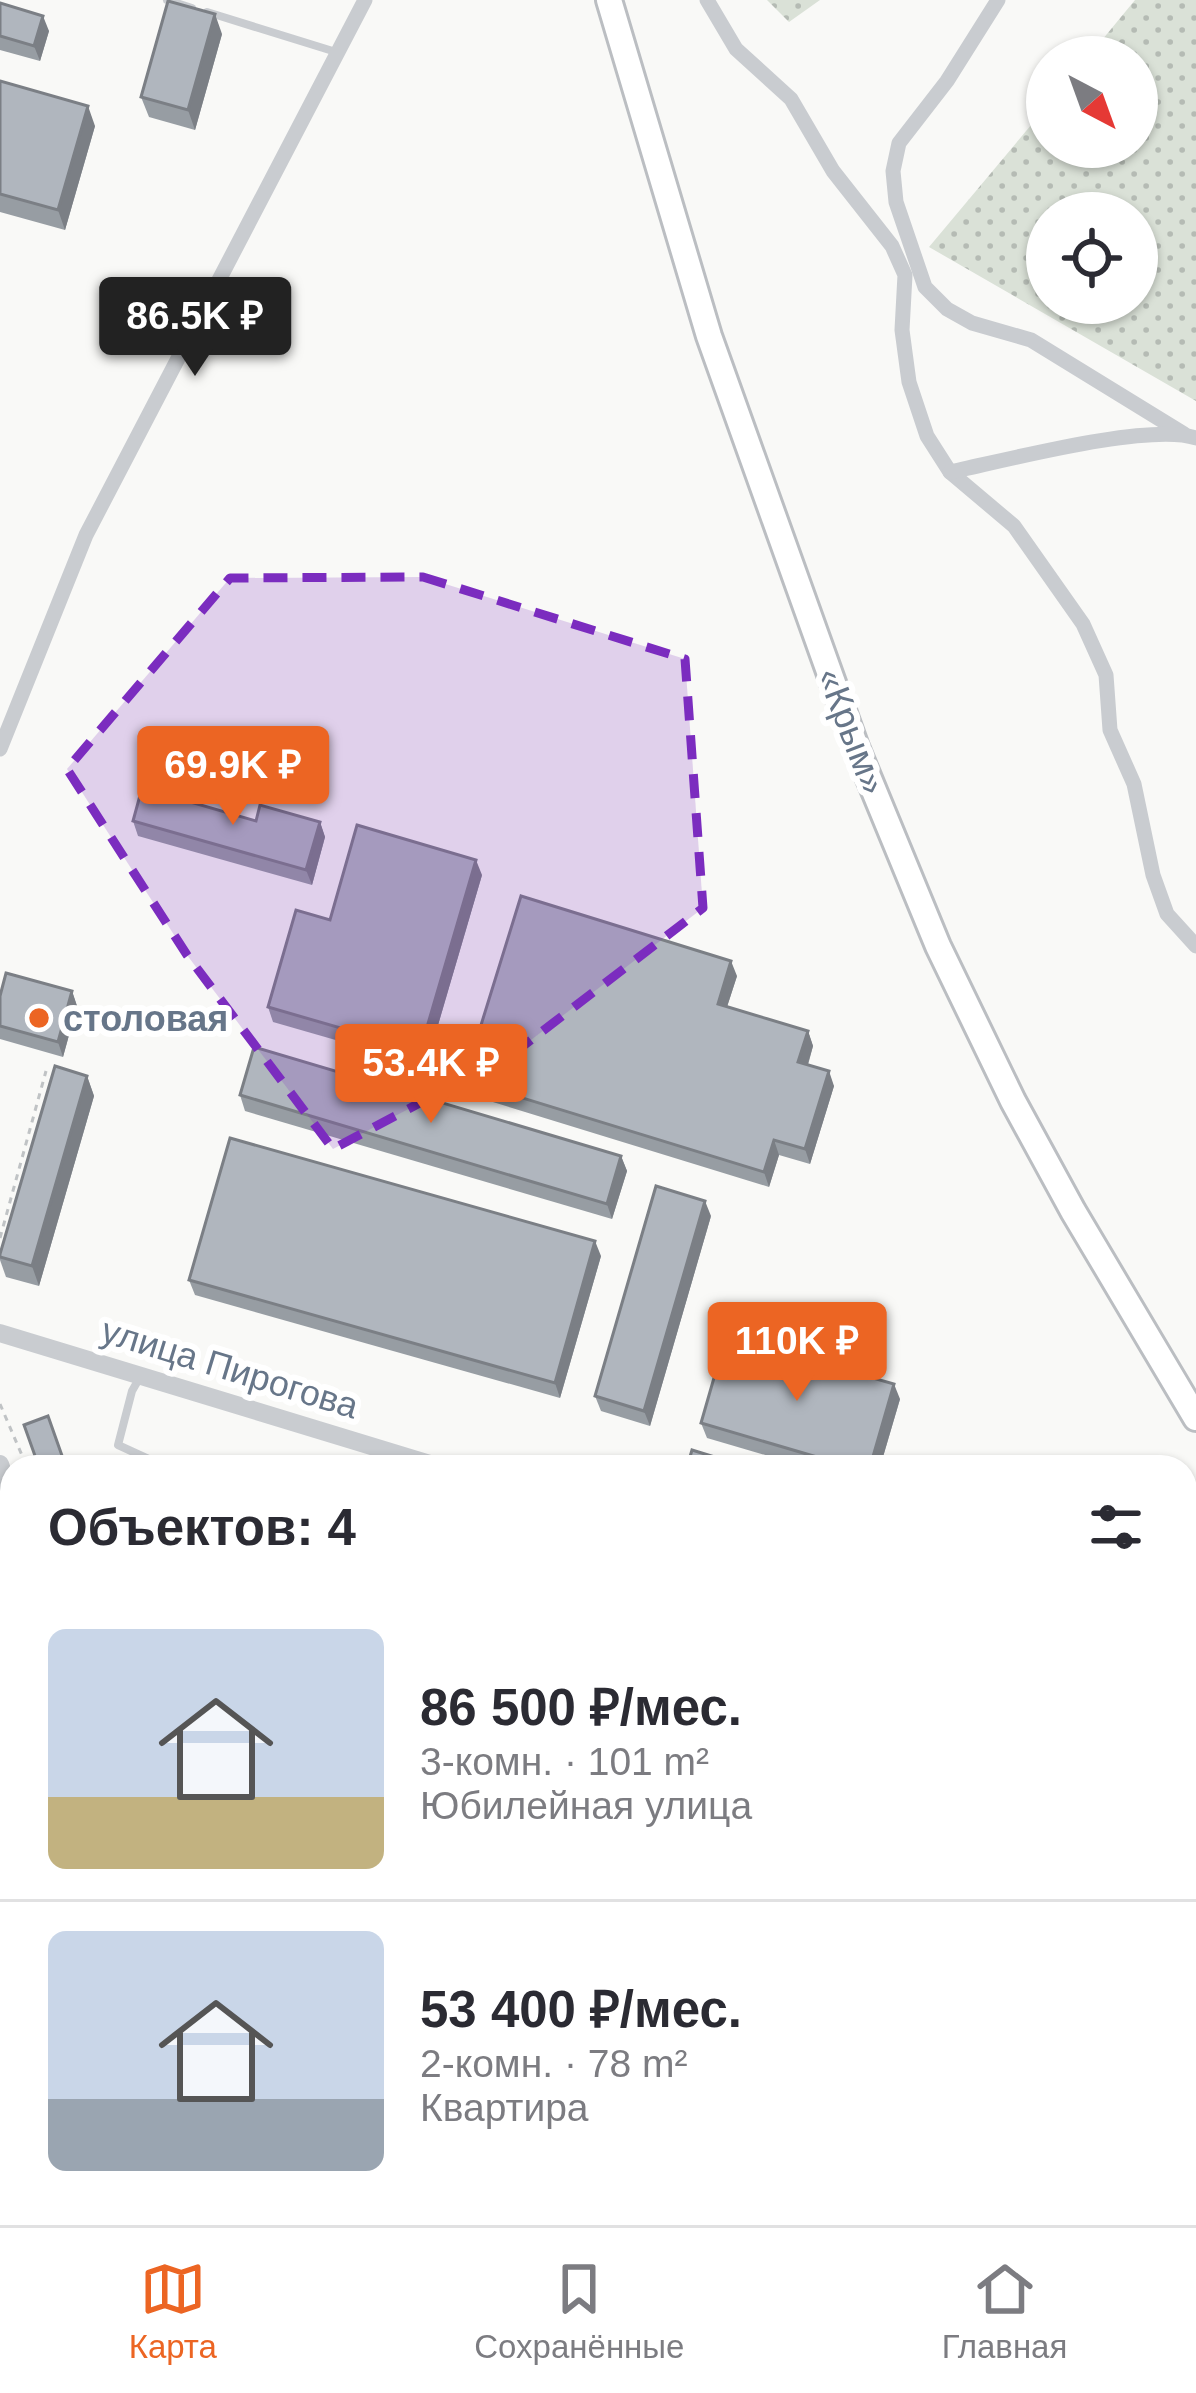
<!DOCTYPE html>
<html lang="ru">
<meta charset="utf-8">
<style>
body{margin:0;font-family:Arial,sans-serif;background:#f7f7f7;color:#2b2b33;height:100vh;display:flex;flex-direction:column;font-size:45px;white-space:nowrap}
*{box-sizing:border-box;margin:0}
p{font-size:39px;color:#7c7c81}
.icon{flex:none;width:66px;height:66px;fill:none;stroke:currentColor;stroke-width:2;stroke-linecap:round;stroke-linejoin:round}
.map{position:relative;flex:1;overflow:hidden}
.drawer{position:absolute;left:0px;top:1455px;width:1197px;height:771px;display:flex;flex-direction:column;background:#fff;border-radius:36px 36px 0 0;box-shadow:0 3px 9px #0004}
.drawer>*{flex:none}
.needle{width:78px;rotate:139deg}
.controls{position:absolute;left:1026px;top:36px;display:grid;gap:24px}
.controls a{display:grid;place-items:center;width:132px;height:132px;border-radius:50%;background:#fff;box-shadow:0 3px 9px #0004;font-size:60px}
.price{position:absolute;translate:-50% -102px;padding:0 27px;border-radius:12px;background:#ec6523;color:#fff;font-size:39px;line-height:78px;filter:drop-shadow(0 3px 6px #0008)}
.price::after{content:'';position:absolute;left:50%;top:72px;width:36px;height:27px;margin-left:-18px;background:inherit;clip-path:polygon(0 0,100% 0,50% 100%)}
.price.current{background:#222;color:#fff}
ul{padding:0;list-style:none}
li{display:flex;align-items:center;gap:36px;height:300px;padding:0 48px}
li+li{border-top:3px solid #e1e1e2}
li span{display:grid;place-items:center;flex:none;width:336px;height:240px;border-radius:18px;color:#555}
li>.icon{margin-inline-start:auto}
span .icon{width:144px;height:144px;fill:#fffc;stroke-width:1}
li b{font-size:51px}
h2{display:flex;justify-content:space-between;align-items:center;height:144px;padding:0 48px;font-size:51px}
.tabs{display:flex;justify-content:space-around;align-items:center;height:168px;border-top:3px solid #e1e1e2;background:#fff;font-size:33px;color:#7c7c81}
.tabs a{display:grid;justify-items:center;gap:6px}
.tabs .current{color:#ec6523}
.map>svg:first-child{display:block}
.grass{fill:url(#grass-dots);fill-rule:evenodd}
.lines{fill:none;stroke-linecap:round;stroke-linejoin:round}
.trunk-casing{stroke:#bbbec2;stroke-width:30}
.path{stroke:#c0c3c5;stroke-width:3;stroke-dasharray:6 6;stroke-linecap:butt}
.service{stroke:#c9ccd0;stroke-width:8}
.minor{stroke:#c9ccd0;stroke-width:15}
.tertiary{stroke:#c9ccd0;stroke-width:18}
.trunk{stroke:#fff;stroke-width:24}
.wall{fill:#979da3}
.shaded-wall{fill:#7b7f85}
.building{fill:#b0b6be;stroke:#7b7f85;stroke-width:3}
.marked{fill:#7b2cbf;fill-opacity:0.2;stroke:#7b2cbf;stroke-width:9;stroke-dasharray:24 15;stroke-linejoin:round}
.poi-dot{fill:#ec6523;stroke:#fff;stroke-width:4.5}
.labels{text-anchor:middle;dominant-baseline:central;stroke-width:12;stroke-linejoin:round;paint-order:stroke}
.street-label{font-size:36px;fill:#677689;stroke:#fff}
.poi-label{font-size:36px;font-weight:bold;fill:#677689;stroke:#fff;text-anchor:start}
</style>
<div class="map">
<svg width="1196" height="2225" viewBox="0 0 1196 2225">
<defs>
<pattern id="grass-dots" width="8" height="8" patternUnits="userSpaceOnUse" patternTransform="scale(3)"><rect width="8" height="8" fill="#dae1d7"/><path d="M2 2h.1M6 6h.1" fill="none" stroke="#b5bbb4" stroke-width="1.8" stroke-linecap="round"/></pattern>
</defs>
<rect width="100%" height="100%" fill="#f9f9f7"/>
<g class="grass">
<path d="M767 0H820L789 22Z"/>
<path d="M1135 0H1196V401L929 247 1047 106V147H1137V57H1088ZM1047 213H1137V303H1047Z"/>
</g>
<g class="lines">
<defs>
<path id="trunk" d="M609 0 709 336 856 747 938 946 1013 1101 1073 1211 1196 1418"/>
</defs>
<use href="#trunk" class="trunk-casing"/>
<g class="path">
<path d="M0 1238 46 1071"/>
<path d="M0 1404 27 1467"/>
<path d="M0 1560 12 1596"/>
<path d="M0 1621 12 1637"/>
<path d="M1185 1733 1196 1736"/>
<path d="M0 1876 12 1807"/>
<path d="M4 2190 12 2144"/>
</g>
<g class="service">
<path d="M167 0 192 8"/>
<path d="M207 12 336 52"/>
<path d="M140 1377 132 1391 118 1445 166 1467"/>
<path d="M1185 2174 1196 2184"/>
<path d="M0 2200 12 2202"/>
<path d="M88 2214 115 2217"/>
<path d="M375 2214 443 2225"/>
<path d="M1023 2214 1037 2225"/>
<path d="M1125 2214 1136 2225"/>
<path d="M115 2218 159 2225"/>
<path d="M750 2219 778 2223 786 2214"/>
</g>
<g class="minor">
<path d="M707 0 736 49 791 99 833 171 892 246 905 275 902 330 909 382 927 436 950 472 1014 526 1083 624 1106 675 1110 730 1134 784 1153 875 1167 914 1196 946"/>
<path d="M998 0 947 81 899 143 893 171 896 202 925 287 947 309 972 323 1031 340 1184 434"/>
<path d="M950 472C1003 461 1150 422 1196 438"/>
<path d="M0 749 86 535 365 0"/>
<path d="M747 2225 748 2219"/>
</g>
<g class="tertiary">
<path d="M0 1333 440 1467"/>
<path d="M0 1464 12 1500"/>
<path d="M1185 1697 1196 1700"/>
<path d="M0 2078 12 2002"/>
</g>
<use href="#trunk" class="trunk"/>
</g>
<g class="wall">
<path d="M0 3 49 31 40 61 0 50Z"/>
<path d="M222 34 195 130 149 117 141 97Z"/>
<path d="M0 81 95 126 65 230 0 212Z"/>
<path d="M133 821 320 822 325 837 312 885 138 836Z"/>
<path d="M482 875 426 1066 273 1022 268 1007Z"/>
<path d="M737 976 727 1007 808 1031 813 1046 808 1065 834 1086 810 1164 779 1155 769 1187 470 1095 464 1080Z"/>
<path d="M72 991 77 1006 63 1057 0 1039V996Z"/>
<path d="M87 1076 94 1096 39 1286 6 1277 0 1260V1254Z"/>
<path d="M240 1095 621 1156 627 1171 612 1219 245 1111Z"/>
<path d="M711 1216 650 1426 601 1411 595 1396Z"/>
<path d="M601 1256 560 1398 195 1295 189 1280Z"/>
<path d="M900 1399 880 1467H806L707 1438 701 1423Z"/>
<path d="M191 2214H315L313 2225H260Z"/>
<path d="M439 2214H663L661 2225H510Z"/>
</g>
<g class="shaded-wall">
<path d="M215 14 222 34 195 130 188 110Z"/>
<path d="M43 16 49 31 40 61 34 46Z"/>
<path d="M88 106 95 126 65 230 58 210Z"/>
<path d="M320 822 325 837 312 885 306 870Z"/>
<path d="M476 860 482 875 426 1066 420 1051Z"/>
<path d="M731 961 737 976 723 1019 718 1004Z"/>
<path d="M72 991 77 1006 63 1057 58 1042Z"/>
<path d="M808 1031 813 1046 804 1077 798 1062Z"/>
<path d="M829 1071 834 1086 810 1164 805 1149Z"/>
<path d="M87 1076 94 1096 39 1286 32 1266Z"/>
<path d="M774 1140 779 1155 769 1187 764 1172Z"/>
<path d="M621 1156 627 1171 612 1219 607 1204Z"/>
<path d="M705 1201 711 1216 650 1426 644 1411Z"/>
<path d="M595 1241 601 1256 560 1398 555 1383Z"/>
<path d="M894 1384 900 1399 880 1467H870Z"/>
<path d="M0 1683 9 1707 0 1763Z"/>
<path d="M305 2214H315L313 2225H309Z"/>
<path d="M648 2214H663L661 2225H649Z"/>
</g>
<g class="building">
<path d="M168 1 215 14 188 110 141 97Z"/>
<path d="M0 3 43 16 34 46 0 36Z"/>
<path d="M0 81 88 106 58 210 0 194Z"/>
<path d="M142 788 256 821 260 805 320 822 306 870 133 821Z"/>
<path d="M357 825 476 860 420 1051 268 1007 296 910 330 920Z"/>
<path d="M521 896 731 961 718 1004 808 1031 798 1062 829 1071 805 1149 774 1140 764 1172 464 1080Z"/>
<path d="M6 973 72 991 58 1042 0 1026V996Z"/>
<path d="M254 1047 621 1156 607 1204 240 1095Z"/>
<path d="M55 1066 87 1076 32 1266 0 1257V1254Z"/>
<path d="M230 1138 595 1241 555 1383 189 1280Z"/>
<path d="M656 1186 705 1201 644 1411 595 1396Z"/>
<path d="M726 1336 894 1384 870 1467H851L701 1423Z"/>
<path d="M48 1416 66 1467H39L24 1425Z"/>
<path d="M692 1450 747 1467H687Z"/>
<path d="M614 2214H648L647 2219Z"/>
<path d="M796 2214H844L920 2225H795Z"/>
<path d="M1047 2214H1117L1128 2225H1060Z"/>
<path d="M1139 2214H1174L1185 2225H1138L1142 2217Z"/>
<path d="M18 2216 59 2222 58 2225H17Z"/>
</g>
<path class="marked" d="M423 577 685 659 703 908 514 1053 333 1149 187 955 67 769 230 578Z"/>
<circle class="poi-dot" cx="39" cy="1018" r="12"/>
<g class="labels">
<g class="street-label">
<text transform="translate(852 731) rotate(69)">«Крым»</text>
<text transform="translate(230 1368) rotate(17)">улица Пирогова</text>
</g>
<g class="poi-label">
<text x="63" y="1018">столовая</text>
</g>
</g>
</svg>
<div class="controls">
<a><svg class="needle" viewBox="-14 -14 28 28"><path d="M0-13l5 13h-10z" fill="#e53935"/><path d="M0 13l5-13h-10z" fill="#7c7c81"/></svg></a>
<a><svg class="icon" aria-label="locate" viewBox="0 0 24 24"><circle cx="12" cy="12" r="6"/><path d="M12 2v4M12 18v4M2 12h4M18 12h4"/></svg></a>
</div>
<b class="price current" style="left:195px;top:379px">86.5K ₽</b>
<b class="price" style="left:233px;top:828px">69.9K ₽</b>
<b class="price" style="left:431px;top:1126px">53.4K ₽</b>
<b class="price" style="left:797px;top:1404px">110K ₽</b>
<section class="drawer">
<h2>Объектов: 4<svg class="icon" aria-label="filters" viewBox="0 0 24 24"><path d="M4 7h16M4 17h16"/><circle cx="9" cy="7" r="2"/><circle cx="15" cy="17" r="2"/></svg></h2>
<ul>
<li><span style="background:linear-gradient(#c9d6e8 70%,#c2b280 0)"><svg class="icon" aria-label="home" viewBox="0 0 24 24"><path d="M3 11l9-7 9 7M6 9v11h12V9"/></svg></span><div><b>86 500 ₽/мес.</b><p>3-комн. · 101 m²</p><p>Юбилейная улица</p></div></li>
<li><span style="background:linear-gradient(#c9d6e8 70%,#9aa5b1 0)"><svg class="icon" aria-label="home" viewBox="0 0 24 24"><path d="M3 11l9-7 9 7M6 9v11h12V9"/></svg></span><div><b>53 400 ₽/мес.</b><p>2-комн. · 78 m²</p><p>Квартира</p></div></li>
</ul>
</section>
</div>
<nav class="tabs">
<a class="current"><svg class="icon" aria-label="map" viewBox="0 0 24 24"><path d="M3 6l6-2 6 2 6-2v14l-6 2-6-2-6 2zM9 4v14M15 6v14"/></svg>Карта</a>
<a><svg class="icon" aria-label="saved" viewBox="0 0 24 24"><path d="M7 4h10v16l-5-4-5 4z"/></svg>Сохранённые</a>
<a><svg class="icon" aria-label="home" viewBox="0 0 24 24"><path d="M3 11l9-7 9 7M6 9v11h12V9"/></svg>Главная</a>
</nav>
